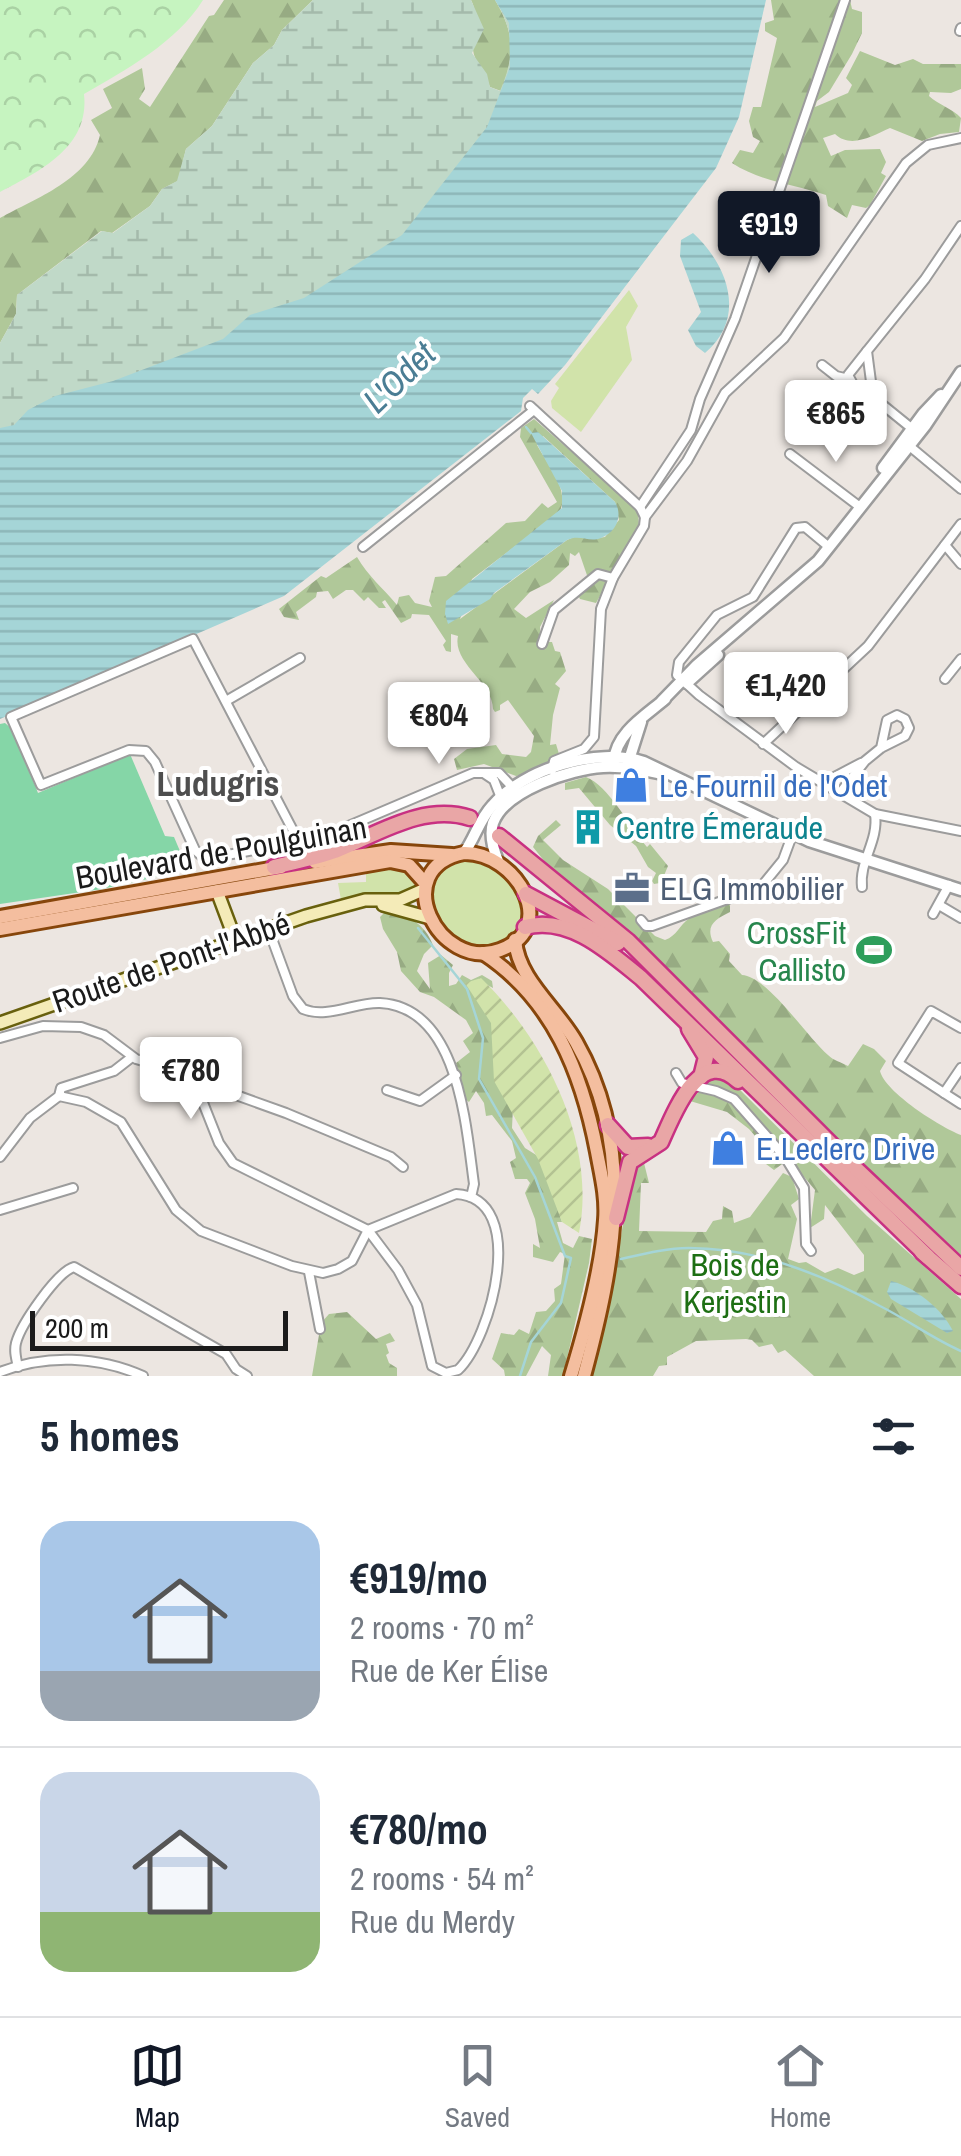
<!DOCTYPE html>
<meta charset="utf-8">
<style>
body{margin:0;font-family:"Archivo Narrow",sans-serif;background:#f6f6f7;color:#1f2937;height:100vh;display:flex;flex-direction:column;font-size:38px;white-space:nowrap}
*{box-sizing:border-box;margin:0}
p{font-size:32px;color:#747a83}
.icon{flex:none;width:55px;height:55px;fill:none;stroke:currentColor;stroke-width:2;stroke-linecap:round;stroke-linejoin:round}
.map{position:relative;height:1376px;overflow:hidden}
.drawer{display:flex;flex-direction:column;background:#fff;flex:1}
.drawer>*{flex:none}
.scale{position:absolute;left:30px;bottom:25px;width:258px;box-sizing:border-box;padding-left:10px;border:5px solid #1b1b1b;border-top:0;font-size:28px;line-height:35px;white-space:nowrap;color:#1b1b1b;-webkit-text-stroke:8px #fff;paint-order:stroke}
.price{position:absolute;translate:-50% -85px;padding:0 22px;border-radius:10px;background:#fff;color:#222;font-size:32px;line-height:65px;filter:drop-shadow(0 2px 5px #0008)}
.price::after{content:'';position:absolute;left:50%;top:60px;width:30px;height:22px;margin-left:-15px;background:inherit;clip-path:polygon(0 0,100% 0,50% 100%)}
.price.on{background:#111827;color:#fff}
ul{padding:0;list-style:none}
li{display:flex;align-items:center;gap:30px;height:250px;padding:0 40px}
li+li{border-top:2px solid #e0e1e3}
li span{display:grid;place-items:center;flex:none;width:280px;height:200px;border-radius:30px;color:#555}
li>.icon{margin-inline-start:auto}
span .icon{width:120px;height:120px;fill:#fffc;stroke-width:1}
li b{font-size:42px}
h2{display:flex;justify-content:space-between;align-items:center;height:120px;padding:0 40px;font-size:42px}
.dock{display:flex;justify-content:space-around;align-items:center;height:140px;border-top:2px solid #e0e1e3;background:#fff;font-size:28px;color:#747a83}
.dock a{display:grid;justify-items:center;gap:5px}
.dock .on{color:#111827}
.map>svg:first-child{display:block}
.grass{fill:#d1e3aa}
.forest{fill:url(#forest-firs);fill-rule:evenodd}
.wetland{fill:url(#wetland-marsh)}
.park{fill:url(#park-crowns)}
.garden{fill:url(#garden-furrows)}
.pitch{fill:#85d6a7}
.water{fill:url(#water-rules)}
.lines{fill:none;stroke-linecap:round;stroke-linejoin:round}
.stream{stroke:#a5d5d7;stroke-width:2.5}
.minor-casing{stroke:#9c9c9c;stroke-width:12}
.tertiary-casing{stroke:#9c9c9c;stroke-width:15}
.secondary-casing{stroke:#68600d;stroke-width:16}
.primary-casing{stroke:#87460b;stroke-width:18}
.trunk-casing{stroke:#c83182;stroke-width:19}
.minor{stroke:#fff;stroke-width:8}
.tertiary{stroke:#fff;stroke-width:10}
.secondary{stroke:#f4ebb8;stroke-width:11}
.primary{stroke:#f4be9f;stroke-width:12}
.trunk{stroke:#e9a6a6;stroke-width:14}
.labels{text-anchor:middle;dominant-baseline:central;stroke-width:8;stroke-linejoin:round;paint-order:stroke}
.shop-label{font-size:32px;fill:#366cbe;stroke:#fff;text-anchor:start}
.culture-label{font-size:32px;fill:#0d838f;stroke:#fff;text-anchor:start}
.street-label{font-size:32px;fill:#1b1b1b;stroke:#fff}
.service-label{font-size:32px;fill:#4e5e75;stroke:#fff;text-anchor:start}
.leisure-label{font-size:32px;fill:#27864d;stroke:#fff;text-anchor:end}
.park-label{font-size:32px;fill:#1d6f13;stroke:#fff}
.water-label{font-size:35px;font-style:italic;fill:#4a7d94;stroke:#fff}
.neighbourhood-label{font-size:35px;font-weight:bold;fill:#4e4e4e;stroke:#fff}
</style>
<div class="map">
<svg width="961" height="1376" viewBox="0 0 961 1376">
<defs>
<pattern id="forest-firs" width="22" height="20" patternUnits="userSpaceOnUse" patternTransform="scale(2.5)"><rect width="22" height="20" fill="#b0c899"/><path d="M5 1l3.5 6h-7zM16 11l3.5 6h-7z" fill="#97ab83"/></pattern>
<pattern id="wetland-marsh" width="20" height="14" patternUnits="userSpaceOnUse" patternTransform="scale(2.5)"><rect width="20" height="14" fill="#c0d9c8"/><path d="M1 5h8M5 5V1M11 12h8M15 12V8" fill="none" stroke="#a4baab"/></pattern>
<pattern id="park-crowns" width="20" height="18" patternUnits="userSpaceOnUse" patternTransform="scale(2.5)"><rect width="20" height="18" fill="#c6f4c0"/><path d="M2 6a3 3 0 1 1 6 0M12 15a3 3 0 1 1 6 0" fill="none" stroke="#aad1a4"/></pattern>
<pattern id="garden-furrows" width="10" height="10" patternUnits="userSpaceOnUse" patternTransform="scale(2.5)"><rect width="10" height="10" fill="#d1e3aa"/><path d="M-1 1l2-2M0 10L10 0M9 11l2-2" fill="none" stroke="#b3c292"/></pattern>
<pattern id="water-rules" width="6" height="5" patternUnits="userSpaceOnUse" patternTransform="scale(2.5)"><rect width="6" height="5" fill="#a5d5d7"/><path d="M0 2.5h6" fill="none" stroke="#8db6b8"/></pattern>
</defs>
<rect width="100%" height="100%" fill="#ece6e1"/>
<g class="grass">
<path d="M629 290 638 306 626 327 632 360 581 432 552 408 551 401 559 388 555 384Z"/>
<path d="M474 858C500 868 536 894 519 926 515 933 510 939 503 943 449 968 389 870 474 858Z"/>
<path d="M384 866 407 871 416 887 405 895 341 900 338 883 366 882V870Z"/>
</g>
<g class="forest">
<path d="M224 0H313L282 30 274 45 253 63 212 126 186 149 178 181 162 189 150 206 112 233 101 231 17 295 16 314 0 343V218C36 198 90 179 100 135L91 120 112 108 103 89 142 68 145 89 139 99 150 107 209 16 214 15Z"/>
<path d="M471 0H495C515 33 515 56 501 91L490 87C486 75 474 61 473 50 470 31 480 17 471 0Z"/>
<path d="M771 0H850L852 9 862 12V33L852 54 829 92 817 101 815 107 848 93 852 85 846 78 860 51 895 65 913 59 923 64H961V89L951 93 930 92 929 96C939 105 953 109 961 118L959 132 940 134 922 141 890 128C872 136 851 149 835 134L823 138 831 156 845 150 880 149 886 162 881 173 886 176 870 205 866 208 852 205 847 218 828 206 826 195C794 184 761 182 732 163L740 150 753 153 760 141 753 137 749 121 753 107H761L777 38 765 31V23L774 20Z"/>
<path d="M534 419 638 510 639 527 596 603 580 599 578 595 590 584 579 552 575 556 570 553 569 565 550 582 530 592 514 609 526 618 554 600 540 627 541 642H552L555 651 560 652 566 671 555 684 560 688 553 715 550 745 556 744 559 754 549 763 523 775 516 776 484 764 457 770 454 759 467 749 496 745 502 754 526 757 531 752 534 736 508 700 500 705V710L495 712 493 709C493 682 452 663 458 636L451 634V652L446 651 443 645 446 641 429 615 412 614 411 618 401 623 385 600 382 602 386 608H379L368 597 364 601 353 590H346L333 599 328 591 317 592 316 597 296 612 299 620 284 617 279 609 321 576 326 578 357 557C368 576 382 587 397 605L399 597 409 595 415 603 432 607 429 601 435 577 446 576 506 523 525 521 542 503 548 508 557 502 520 437 521 428ZM543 436 615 502 619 520 605 537 590 539 576 536 567 540 460 619 472 579 559 513C571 491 548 465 537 445Z"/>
<path d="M586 777C608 785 630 827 647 847L650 844 668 866 663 878 666 882 654 884 652 881 656 873 648 867 636 846 610 825 579 788 565 790V783Z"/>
<path d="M556 820 561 825 543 840 563 860 608 889 655 936 665 940C677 936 679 925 690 918 701 910 717 907 730 903V912C716 919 705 925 713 942L719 941 730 954 729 961 742 975C767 976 807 1037 828 1055 834 1061 841 1062 848 1066L863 1044 874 1049 886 1061 880 1071C885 1092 940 1127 961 1135V1256L877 1182 650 952 616 921 553 872 533 847 538 836Z"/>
<path d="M386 911C408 914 425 924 433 945L424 954 417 971 430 989 428 963 441 955 453 965 449 973V986L456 984 462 975 471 980 482 975 492 981 493 988 480 981 490 1003 513 1107 512 1128 525 1148 541 1158 562 1222H557L563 1243 573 1248 579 1236 592 1239 589 1263 563 1376H548L551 1355 542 1346 526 1376H505L504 1370 492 1359 501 1333 514 1335 519 1329 529 1334 536 1312 546 1311 555 1301 554 1289 561 1284 565 1254 560 1252 553 1262 533 1257V1244L540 1248 535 1219 525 1193 530 1183 527 1179H515L510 1162 516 1158 512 1141 492 1115 486 1116 484 1103 476 1091 469 1102 465 1099 456 1063 470 1052 463 1041 473 1033 466 1020 434 997 420 992 401 971 397 952 383 929 380 917Z"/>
<path d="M714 1076H726L867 1216 961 1299V1376H814L785 1350 778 1353 772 1344 759 1347 752 1340 746 1339 696 1341 667 1357V1365L659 1366 653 1376H592L617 1260 632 1170 644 1163 649 1183H641L639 1231 706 1232 713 1221 722 1219 723 1206 732 1211 734 1223 750 1217 783 1173 792 1177 799 1199 791 1205 797 1219 788 1259 799 1263 806 1262 825 1273 838 1268 854 1275 864 1271V1255L825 1205 824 1219 810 1228 815 1190 789 1159 774 1170 766 1164 768 1151 749 1129 727 1112 690 1101Z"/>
<path d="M347 1312 376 1339 390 1333 395 1341 386 1344 389 1353 386 1355 389 1363 397 1368V1376H312L321 1323 329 1314Z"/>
</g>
<path class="wetland" d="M313 0H471L484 29 472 53 487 74 490 87 500 91C515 56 515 33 495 0H696L0 640V343L16 314 17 295 102 231 113 233 150 206 162 189 177 181 186 149 212 126 253 63 274 45 282 30Z"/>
<path class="park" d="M0 0H203C177 42 126 70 84 94 90 147 40 171 0 192Z"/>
<path class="garden" d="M481 978C545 1040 597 1142 579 1233L562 1222 538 1159 494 1081 491 1023 465 983Z"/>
<path class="pitch" d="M5 723 13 730 38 793 130 754 165 836 174 837 188 870 102 889 0 904V724Z"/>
<g class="water">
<path d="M495 0H766L739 117 716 168 565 365 538 394 532 389 523 398 521 411 284 596 0 719V428L14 425 28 410 55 396 113 381 223 339 250 315 304 298 402 235 487 127 510 67 509 23Z"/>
<path d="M693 233C727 264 748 317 705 353L696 346 688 330 701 312 680 256 681 240Z"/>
<path d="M538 432 615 502C623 515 617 532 601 538 589 543 580 534 567 540L494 593 490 599 448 624 445 614 446 601 562 508V491L531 433Z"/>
<path d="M891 1281C915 1287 942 1309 953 1331L947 1333 891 1299 887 1292Z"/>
</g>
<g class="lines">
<g class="stream">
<path d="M526 427 531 433"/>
<path d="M418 928 467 989 483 1038 479 1079 535 1177 565 1256 571 1258 561 1303 531 1342 520 1376"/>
<path d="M621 1259C643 1254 666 1248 689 1248 755 1248 824 1275 880 1306 908 1320 933 1339 961 1351"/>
</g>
<defs>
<g id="minor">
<path d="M960 31 961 28"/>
<path d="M867 351 848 375 854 386 872 395"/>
<path d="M822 365 836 376 849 379"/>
<path d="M530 406 640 507 645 517 644 526 613 578 601 609 594 737 584 749 554 761 552 770"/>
<path d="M915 431 873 397 867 351 925 279 961 226"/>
<path d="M907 444 961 489"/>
<path d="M790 454 860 507"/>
<path d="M640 507 691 430 700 399 735 319 845 0"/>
<path d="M645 517 687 461 725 393 784 338 906 163 928 145 961 138"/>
<path d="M945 545 961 564"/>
<path d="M363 547 534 410"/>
<path d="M829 547 805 527 796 528 753 597 717 615 679 662 677 675 699 695 796 767 875 814 961 831"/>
<path d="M542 644 554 610 598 574 613 578"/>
<path d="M945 679 961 659"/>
<path d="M226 701 300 658"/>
<path d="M763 744 868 646 961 524"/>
<path d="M485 774 494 780 501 798"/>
<path d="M823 783 861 763"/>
<path d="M840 793 865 761 881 748 905 736 909 728 905 719 897 715 887 720 881 748"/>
<path d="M299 842 193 639 11 717 41 785 129 750 146 751 155 762 195 850 205 859 299 842 325 836 473 773H499L517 792"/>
<path d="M862 887C859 861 879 841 875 814"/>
<path d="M939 905 961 918"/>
<path d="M933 914 949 885"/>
<path d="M641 920 646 926H652L761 887 783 860 793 833"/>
<path d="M268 928 293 996 303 1009C327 1019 355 1002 380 1003 459 1007 466 1127 474 1184L471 1197"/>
<path d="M961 1028 931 1011 898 1063 944 1093 961 1068"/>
<path d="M0 1038 43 1026 81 1027 104 1035 136 1059 188 1074 194 1080 219 1143 233 1163 368 1230 398 1270 417 1305 432 1366 446 1373 458 1370C491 1339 530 1198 456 1194L368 1230"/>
<path d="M676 1073 682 1083 716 1091 734 1099 785 1157 804 1188 806 1244 811 1251"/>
<path d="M194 1080 286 1113 391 1157 403 1167"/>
<path d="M387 1090 420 1101 456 1075"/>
<path d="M944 1093 961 1104"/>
<path d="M59 1096 86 1102 121 1122 176 1210 201 1231 292 1266 323 1273 338 1269 352 1261 368 1230"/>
<path d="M0 1157 30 1118 59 1096 61 1088 114 1071 132 1057"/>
<path d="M0 1210 73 1188"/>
<path d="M309 1272 320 1329"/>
<path d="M18 1367C16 1358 14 1351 16 1343 21 1324 57 1272 74 1267L226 1354 236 1369 247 1376"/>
<path d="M0 1372C46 1354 98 1356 143 1376"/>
</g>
<g id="tertiary">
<path d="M883 468 923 414 941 395"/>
<path d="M687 683 718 655"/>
<path d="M662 701 697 665 818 561 925 426 961 372"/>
<path d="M614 761C616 733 645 716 665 699"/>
<path d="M628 763 641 722"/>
<path d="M464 853C475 838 479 820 492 806 525 768 596 747 644 762L809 841 961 890"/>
<path d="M498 861C493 849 489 836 493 823 505 790 571 769 603 767 621 766 640 769 658 773"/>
</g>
<g id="secondary">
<path d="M217 891 235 939"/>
<path d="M383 905 430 918"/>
<path d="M0 1023 306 916 365 900H400L425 889"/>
</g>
<g id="primary">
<path d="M464 853C516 852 561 928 500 950 438 973 387 868 464 853Z"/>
<path d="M315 862 391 851 452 855"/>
<path d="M0 917 281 867"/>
<path d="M0 929 390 861 409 865 426 884"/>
<path d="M515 940C518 980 557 1008 576 1042 637 1149 614 1264 584 1376"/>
<path d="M483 953C553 999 582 1073 597 1152 601 1174 607 1197 605 1220 602 1267 585 1330 571 1376"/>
</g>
<g id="trunk">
<path d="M499 836 628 941 852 1165 961 1268"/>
<path d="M274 867C294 862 315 858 335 851 378 834 423 803 470 818"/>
<path d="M526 894 618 943"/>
<path d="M525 927C569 915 609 952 641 978L928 1257"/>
<path d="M689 1029 706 1057 701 1077"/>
<path d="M608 1125 628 1147 648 1146"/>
<path d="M616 1218 630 1162 661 1142C673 1116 699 1044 738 1081"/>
<path d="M922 1252 961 1286"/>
</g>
</defs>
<use href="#minor" class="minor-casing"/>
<use href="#tertiary" class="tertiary-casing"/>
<use href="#secondary" class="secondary-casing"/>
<use href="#primary" class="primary-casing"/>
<use href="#trunk" class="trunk-casing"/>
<use href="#minor" class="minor"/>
<use href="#tertiary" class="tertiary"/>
<use href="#secondary" class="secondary"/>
<use href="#primary" class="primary"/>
<use href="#trunk" class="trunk"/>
</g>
<defs>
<symbol id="shop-bare" viewBox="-9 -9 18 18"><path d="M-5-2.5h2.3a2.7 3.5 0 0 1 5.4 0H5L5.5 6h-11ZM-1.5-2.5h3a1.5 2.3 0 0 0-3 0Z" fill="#3f7fe0" stroke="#fff" stroke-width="2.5" paint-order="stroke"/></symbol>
<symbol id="building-bare" viewBox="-9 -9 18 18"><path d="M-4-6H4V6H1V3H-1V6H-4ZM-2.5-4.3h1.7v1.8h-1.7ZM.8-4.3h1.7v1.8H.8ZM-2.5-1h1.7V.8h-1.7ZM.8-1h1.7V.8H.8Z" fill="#0f9aa8" stroke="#fff" stroke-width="2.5" paint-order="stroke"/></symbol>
<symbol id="office-bare" viewBox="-9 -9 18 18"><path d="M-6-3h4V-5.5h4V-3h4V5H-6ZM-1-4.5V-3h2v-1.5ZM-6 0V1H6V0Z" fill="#5c6f8a" stroke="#fff" stroke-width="2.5" paint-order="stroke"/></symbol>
<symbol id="stadium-bare" viewBox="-9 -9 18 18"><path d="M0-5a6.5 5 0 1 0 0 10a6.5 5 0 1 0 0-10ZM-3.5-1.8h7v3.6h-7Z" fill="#2e9e5b" stroke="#fff" stroke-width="2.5" paint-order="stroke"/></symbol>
</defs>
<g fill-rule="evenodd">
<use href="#shop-bare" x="606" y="760" width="50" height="50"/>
<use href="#building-bare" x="563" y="802" width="50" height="50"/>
<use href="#office-bare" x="607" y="863" width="50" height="50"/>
<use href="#stadium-bare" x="849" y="925" width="50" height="50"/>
<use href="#shop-bare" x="703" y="1123" width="50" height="50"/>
</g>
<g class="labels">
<g class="shop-label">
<text x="659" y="785">Le Fournil de l'Odet</text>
<text x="756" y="1148">E.Leclerc Drive</text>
</g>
<g class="culture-label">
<text x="616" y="827">Centre Émeraude</text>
</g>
<g class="street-label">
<text transform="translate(221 852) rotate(-10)">Boulevard de Poulguinan</text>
<text transform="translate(171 962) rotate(-19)">Route de Pont-l'Abbé</text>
</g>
<g class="service-label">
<text x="660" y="888">ELG Immobilier</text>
</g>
<g class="leisure-label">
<text x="846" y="932">CrossFit<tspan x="846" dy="37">Callisto</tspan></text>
</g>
<g class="park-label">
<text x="735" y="1264">Bois de<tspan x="735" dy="37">Kerjestin</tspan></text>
</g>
<g class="water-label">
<text transform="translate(399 377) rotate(-44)">L'Odet</text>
</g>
<g class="neighbourhood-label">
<text x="218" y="783">Ludugris</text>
</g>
</g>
</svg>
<div class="scale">200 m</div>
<b class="price on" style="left:769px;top:276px">€919</b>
<b class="price" style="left:836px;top:465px">€865</b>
<b class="price" style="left:786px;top:737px">€1,420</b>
<b class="price" style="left:439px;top:767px">€804</b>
<b class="price" style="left:191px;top:1122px">€780</b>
</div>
<section class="drawer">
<h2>5 homes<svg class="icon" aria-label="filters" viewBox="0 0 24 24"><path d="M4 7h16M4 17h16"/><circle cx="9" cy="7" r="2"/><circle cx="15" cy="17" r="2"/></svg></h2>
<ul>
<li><span style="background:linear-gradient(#a9c7e8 75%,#9aa5b1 0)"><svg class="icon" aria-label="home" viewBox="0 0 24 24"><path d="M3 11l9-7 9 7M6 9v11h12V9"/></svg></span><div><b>€919/mo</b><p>2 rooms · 70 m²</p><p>Rue de Ker Élise</p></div></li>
<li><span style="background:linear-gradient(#c9d6e8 70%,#8fb573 0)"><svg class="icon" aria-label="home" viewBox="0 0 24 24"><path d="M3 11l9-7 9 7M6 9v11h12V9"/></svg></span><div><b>€780/mo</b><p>2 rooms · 54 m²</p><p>Rue du Merdy</p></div></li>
</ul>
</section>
<nav class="dock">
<a class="on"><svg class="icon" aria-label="map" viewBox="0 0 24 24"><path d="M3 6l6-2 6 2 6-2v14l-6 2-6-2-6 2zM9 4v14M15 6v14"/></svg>Map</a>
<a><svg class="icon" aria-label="saved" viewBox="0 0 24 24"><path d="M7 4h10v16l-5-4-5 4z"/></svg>Saved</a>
<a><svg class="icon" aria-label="home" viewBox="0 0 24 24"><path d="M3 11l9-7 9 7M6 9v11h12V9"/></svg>Home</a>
</nav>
